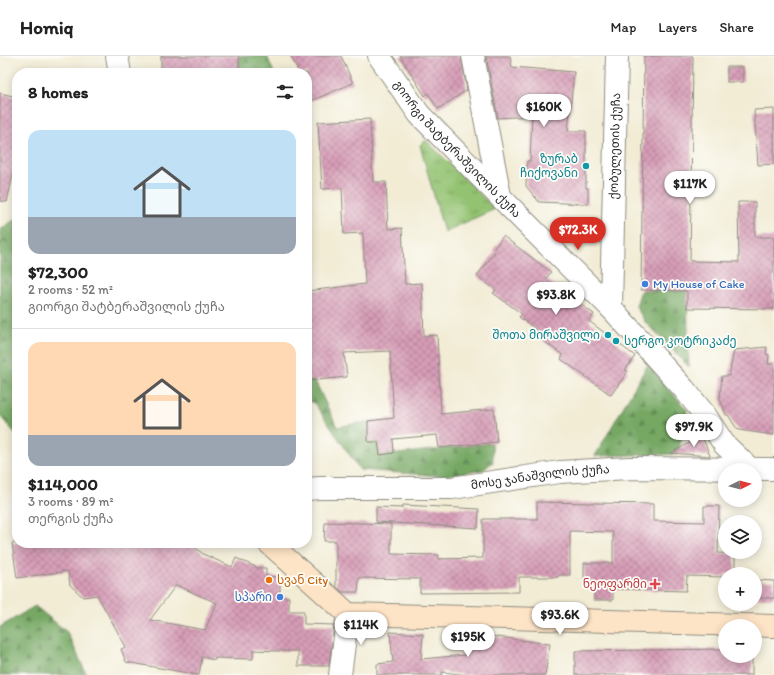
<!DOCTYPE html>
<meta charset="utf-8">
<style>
body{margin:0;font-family:Itim,"Noto Sans Georgian",sans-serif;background:#f2f2f2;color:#222;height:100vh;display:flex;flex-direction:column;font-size:15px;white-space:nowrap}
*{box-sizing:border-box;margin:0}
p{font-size:13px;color:#767676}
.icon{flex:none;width:22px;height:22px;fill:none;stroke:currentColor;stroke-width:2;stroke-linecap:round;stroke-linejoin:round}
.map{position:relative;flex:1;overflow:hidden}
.details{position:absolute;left:12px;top:12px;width:300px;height:480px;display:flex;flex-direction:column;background:#fff;border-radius:16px;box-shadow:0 2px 10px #0003}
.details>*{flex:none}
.needle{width:26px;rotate:84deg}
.tools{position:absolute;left:718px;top:407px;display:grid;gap:8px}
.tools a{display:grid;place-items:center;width:44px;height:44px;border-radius:50%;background:#fff;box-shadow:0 2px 10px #0003;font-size:20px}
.price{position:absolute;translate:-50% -34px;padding:0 9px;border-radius:14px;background:#fff;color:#222;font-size:13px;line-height:26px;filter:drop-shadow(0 1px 2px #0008)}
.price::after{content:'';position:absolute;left:50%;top:24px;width:12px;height:9px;margin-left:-6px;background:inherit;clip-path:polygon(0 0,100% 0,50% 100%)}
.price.active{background:#d93025;color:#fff}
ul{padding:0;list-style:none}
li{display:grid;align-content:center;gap:8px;height:212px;padding:0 16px}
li+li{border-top:1px solid #e0e0e0}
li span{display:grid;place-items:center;height:124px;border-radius:12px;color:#555}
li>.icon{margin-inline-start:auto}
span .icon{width:72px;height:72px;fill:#fffc;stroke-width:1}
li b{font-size:17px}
h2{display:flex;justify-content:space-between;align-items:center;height:48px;padding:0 16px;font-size:17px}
header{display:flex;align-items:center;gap:24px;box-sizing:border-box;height:56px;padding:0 20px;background:#fff;border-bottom:1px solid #e0e0e0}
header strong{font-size:19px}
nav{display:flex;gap:22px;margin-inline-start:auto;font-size:14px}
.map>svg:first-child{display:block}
.forest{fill:url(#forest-firs);stroke:#506a47}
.park{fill:url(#park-tufts);stroke:#5f764e}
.building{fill:url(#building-cross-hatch);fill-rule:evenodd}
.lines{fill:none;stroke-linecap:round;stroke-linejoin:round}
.street-casing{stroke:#8e8c80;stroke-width:24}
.secondary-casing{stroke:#8e8c80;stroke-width:24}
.street{stroke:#fff;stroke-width:22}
.secondary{stroke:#fee4c6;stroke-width:22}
.culture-dot{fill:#0f9aa8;stroke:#fdfcf7;stroke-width:1.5}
.shop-dot{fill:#3f7fe0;stroke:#fdfcf7;stroke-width:1.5}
.food-dot{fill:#e8710a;stroke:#fdfcf7;stroke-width:1.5}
.health-dot{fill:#e0444e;stroke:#fdfcf7;stroke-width:1.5}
.labels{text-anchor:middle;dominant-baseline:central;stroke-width:3.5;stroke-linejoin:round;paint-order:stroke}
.street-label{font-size:12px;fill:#2b2b2b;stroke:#fdfcf7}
.culture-label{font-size:12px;fill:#0d838f;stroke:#fdfcf7;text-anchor:end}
.shop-label{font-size:12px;fill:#366cbe;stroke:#fdfcf7;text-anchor:start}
.food-label{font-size:12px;fill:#c56008;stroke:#fdfcf7;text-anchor:start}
.health-label{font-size:12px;fill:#be3a42;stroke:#fdfcf7;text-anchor:end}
</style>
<header>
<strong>Homiq</strong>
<nav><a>Map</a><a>Layers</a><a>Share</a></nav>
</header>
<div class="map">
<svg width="774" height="619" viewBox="0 0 774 619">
<defs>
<pattern id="forest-firs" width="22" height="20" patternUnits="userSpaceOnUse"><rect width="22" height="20" fill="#76a863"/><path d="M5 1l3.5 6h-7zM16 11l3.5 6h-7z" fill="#618952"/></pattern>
<pattern id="park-tufts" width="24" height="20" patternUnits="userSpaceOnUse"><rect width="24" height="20" fill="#93c271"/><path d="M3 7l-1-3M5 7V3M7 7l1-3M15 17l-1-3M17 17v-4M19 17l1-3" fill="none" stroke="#789e5d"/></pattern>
<pattern id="building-cross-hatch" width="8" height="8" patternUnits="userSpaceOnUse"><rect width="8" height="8" fill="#d79db7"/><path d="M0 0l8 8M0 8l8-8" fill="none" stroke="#af8095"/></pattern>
</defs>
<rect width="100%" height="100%" fill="#fdfcf7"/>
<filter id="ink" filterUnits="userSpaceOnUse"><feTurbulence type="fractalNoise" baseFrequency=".025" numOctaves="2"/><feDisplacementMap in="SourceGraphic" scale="8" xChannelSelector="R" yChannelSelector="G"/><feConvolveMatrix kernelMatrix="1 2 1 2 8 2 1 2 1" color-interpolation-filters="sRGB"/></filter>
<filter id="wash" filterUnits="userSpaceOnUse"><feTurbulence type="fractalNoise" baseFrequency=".012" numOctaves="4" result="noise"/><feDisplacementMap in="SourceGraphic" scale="16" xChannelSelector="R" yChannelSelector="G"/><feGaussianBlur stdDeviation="0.9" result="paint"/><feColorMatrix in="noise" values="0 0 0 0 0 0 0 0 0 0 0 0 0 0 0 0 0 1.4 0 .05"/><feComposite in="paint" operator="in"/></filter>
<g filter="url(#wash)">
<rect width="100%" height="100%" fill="#f2ecd5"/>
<g class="forest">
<path d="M239 0H267L274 17H239Z"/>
<path d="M17 162V379L0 360V174Z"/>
<path d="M641 234 687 235 689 311 645 266 636 250Z"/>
<path d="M307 308 337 371 376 364 380 400 492 387 493 406 483 414 441 420 360 414 314 347 307 344Z"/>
<path d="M648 308 687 354 678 398 595 400Z"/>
<path d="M35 550 67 576 87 619H0V571Z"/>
</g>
<path class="park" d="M426 84 495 153 444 176 420 89Z"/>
<g id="blocks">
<g class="building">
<rect x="161" y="0" width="78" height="17"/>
<path d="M291 0H341L353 27 311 45 307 36V17H299Z"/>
<path d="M400 0H461L467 34 438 53 428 37 425 40Z"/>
<path d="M486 0H510L512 11 574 16 568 75H586V132H588V148L539 146 526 130 527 105H530L532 60 498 62Z"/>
<path d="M644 0H693L690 205 739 206 738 146H755V181H774V253L687 252V235L641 234Z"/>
<rect x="727" y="11" width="16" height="15"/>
<path d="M0 37 17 41V100L7 146 0 145Z"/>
<path d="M774 53V108L758 109 754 54Z"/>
<path d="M370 63 373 126H386L388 173 402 172 405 228 422 227 424 280 437 279 441 358 494 353 497 386 439 392 437 379 393 383 394 397 380 399 378 386H368V365L394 362 390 295 344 297 347 321 307 325V235L365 228 363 177 344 178 342 132 322 133 318 66Z"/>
<path d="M503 180 551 216 546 223 594 258 589 265 635 300 625 314 628 315 611 339 561 303 563 299 535 279 538 275 519 261 522 258 493 237 496 234 477 220 495 196 493 194Z"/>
<path d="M767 291 766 298 769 299 768 308H774V379L739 374 735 370 728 359H726L720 342 722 320H729L734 294Z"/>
<path d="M702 380 710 400 671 397Z"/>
<path d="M537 446 653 448V465L704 466V450H719L718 497 735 498V518H725V521L687 520 686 535 613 533V544H594V525H584V507H613V476L570 475V519H559L558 521H519V536L420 537V523L359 522 358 536H342L336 530V485H324L325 466 391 468V498L439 499 438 503 483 502V463H537Z"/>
<path d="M403 449 479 453 478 472 376 466V451L402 452Z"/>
<path d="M12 487H190L203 498 232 511 236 502 258 512H266V520L280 521V541H289V555H304V568L334 569 329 610H298V595H279L253 594V603L215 602V604L202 601 199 619 126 606 121 593 126 591 97 539 83 541 70 529 68 515 17 522ZM176 529 217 547 205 574 150 564Z"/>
<path d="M755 524 774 525V542H755Z"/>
<path d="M390 576 423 578 421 603 465 599 468 577 550 588 545 619H468L442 616V619H377V608L393 606Z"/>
<path d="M725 593V600H752V619H575V595Z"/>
</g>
</g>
</g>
<g filter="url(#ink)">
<use href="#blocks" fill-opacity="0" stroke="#8e8c80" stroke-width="1"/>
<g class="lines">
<defs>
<g id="street">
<path d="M117 0 120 17"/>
<path id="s1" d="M379 0 419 58 512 153 611 252 684 333 705 359 724 388 750 413"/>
<path d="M473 0 500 140"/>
<path id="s2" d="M611 252 617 0"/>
<path id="s3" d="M307 433 320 432H452L560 416 629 412 774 413"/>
<path d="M340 619 348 558"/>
</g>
<path id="secondary" d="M269 487 348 558 508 562 774 570"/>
</defs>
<use href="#street" class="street-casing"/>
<use href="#secondary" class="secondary-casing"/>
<use href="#street" class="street"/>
<use href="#secondary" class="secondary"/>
</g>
</g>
<g class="culture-dot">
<circle cx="586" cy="110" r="4"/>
<circle cx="608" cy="279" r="4"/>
<circle cx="616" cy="285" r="4"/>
</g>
<g class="shop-dot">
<circle cx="645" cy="228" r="4"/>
<circle cx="280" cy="541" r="4"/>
</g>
<circle class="food-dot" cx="269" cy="524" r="4"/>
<path class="health-dot" d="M653 522h4v4h4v4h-4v4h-4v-4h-4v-4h4z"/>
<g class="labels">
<g class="street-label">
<text stroke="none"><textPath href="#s2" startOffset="162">ქობულეთის ქუჩა</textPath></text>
<text stroke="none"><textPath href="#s1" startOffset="122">გიორგი შატბერაშვილის ქუჩა</textPath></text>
<text stroke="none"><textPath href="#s3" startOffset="234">მოსე ჯანაშვილის ქუჩა</textPath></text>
</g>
<g class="culture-label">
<text x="578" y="103">ზურაბ<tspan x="578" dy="14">ჩიქოვანი</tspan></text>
<text x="600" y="279">შოთა მირაშვილი</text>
<text x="624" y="285" text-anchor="start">სერგო კოტრიკაძე</text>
</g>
<g class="shop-label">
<text x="653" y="228">My House of Cake</text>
<text x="272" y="541" text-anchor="end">სპარი</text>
</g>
<g class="food-label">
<text x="277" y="524">სვან City</text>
</g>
<g class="health-label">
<text x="647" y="528">ნეოფარმი</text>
</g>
</g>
</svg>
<div class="tools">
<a><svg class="needle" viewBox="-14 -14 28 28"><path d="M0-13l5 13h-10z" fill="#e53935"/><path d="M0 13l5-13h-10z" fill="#767676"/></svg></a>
<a><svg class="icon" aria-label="layers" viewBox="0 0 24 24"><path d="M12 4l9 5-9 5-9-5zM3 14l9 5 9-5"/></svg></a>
<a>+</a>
<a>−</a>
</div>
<b class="price" style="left:544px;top:72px">$160K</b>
<b class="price" style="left:690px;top:149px">$117K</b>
<b class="price active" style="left:578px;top:195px">$72.3K</b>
<b class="price" style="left:556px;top:260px">$93.8K</b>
<b class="price" style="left:694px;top:392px">$97.9K</b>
<b class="price" style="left:560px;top:580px">$93.6K</b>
<b class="price" style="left:361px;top:590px">$114K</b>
<b class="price" style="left:468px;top:602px">$195K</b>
<section class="details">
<h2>8 homes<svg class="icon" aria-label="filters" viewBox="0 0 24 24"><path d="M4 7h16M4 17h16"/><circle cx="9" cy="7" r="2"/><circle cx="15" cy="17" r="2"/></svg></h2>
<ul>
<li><span style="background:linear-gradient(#bfe0f5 70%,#9aa5b1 0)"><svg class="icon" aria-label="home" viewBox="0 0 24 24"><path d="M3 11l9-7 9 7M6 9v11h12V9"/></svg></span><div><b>$72,300</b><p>2 rooms · 52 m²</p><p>გიორგი შატბერაშვილის ქუჩა</p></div></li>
<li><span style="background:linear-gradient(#ffd9b3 75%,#9aa5b1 0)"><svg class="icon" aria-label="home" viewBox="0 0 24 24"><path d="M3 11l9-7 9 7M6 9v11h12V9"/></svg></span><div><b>$114,000</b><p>3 rooms · 89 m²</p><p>თერგის ქუჩა</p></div></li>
</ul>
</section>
</div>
